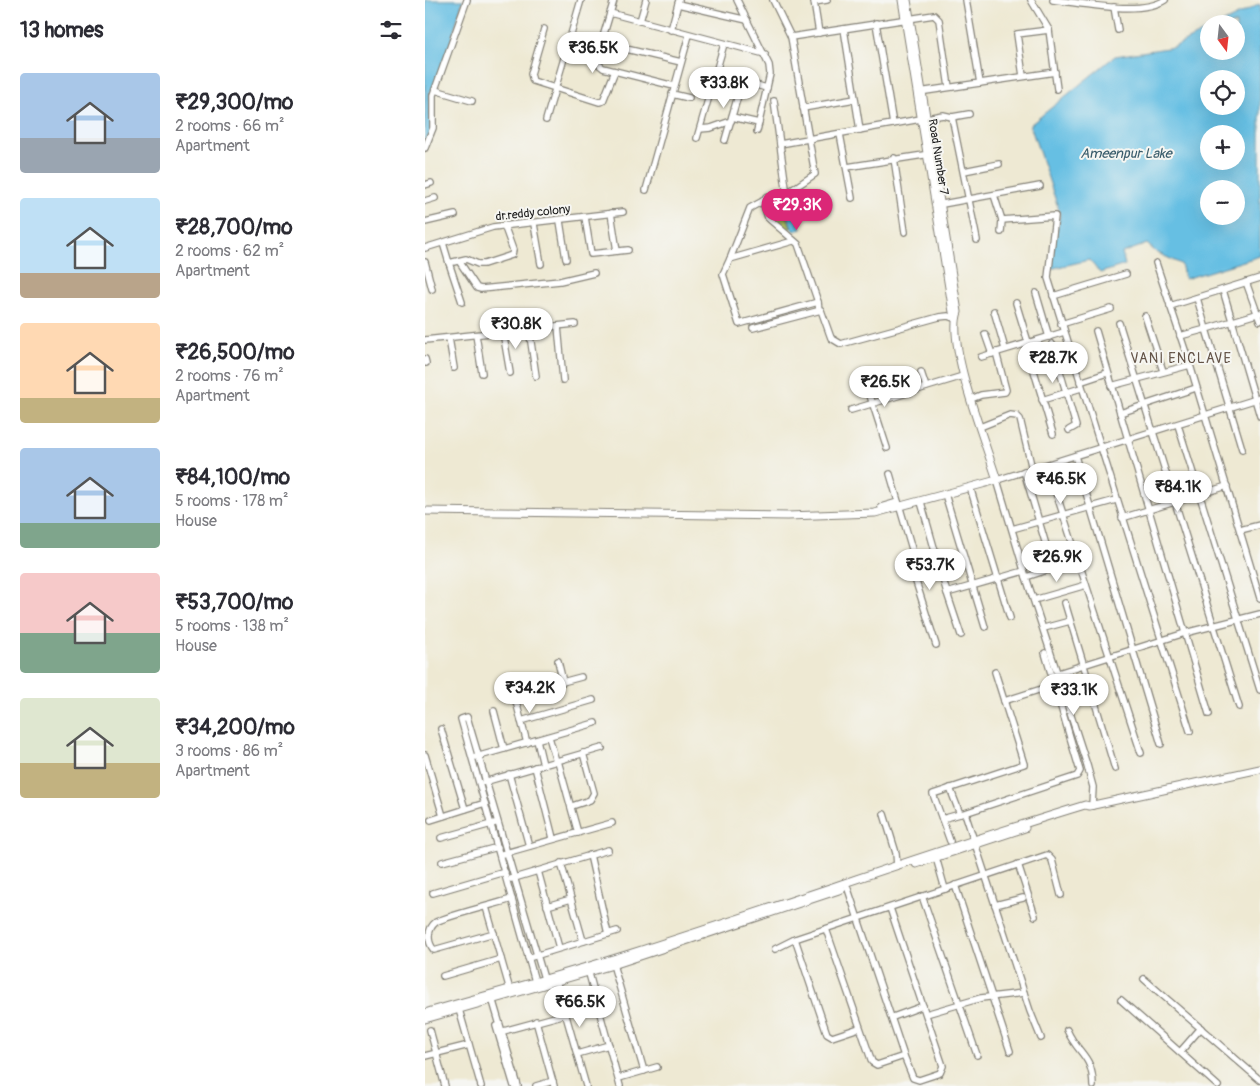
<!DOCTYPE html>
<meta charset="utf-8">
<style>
body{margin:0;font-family:Pangolin,sans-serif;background:#f7f7f7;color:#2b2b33;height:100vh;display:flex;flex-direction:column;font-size:19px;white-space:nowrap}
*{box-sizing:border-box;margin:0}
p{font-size:16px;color:#7c7c81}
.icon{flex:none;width:28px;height:28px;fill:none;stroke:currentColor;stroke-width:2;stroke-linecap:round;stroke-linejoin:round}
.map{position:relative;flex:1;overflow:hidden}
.drawer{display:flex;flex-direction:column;background:#fff;width:425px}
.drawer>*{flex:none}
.needle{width:32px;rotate:165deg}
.buttons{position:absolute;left:775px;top:15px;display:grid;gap:10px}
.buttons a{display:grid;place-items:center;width:45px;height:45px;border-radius:50%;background:#fff;box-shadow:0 5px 20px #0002;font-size:25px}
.price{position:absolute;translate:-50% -42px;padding:0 11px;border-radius:18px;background:#fff;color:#222;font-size:16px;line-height:32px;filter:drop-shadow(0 1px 2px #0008)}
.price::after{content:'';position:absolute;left:50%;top:30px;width:15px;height:11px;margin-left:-8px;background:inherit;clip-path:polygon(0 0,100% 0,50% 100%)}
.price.on{background:#db2777;color:#fff}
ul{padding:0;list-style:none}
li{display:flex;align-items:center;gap:15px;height:125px;padding:0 20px}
li span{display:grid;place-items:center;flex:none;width:140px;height:100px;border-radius:5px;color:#555}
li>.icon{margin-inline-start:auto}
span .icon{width:60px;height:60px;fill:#fffc;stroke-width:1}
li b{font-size:21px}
h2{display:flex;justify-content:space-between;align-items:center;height:60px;padding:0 20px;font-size:21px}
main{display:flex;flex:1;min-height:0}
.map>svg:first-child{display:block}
.green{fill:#abbd61;stroke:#646c3e}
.water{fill:#66bfe3;stroke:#416e80;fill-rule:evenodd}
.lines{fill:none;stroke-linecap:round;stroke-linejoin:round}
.minor-casing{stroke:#858278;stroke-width:8}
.tertiary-casing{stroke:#858278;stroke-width:9}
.minor{stroke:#fff;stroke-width:5.5}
.tertiary{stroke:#fff;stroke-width:7}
.labels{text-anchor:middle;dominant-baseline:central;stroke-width:4;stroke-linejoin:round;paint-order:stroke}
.street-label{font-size:12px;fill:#1c1c1c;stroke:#f6f6f2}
.water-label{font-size:14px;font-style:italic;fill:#3a5d6c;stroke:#f6f6f2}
.neighbourhood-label{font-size:14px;letter-spacing:1px;fill:#635347;stroke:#f6f6f2}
</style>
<main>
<section class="drawer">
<h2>13 homes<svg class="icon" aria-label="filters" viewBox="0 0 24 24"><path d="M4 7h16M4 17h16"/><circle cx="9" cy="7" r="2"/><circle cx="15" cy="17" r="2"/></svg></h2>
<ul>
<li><span style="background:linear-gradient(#a9c7e8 65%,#9aa5b1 0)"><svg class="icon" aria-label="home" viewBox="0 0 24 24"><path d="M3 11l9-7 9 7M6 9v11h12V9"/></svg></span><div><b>₹29,300/mo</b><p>2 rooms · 66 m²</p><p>Apartment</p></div></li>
<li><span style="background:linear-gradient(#bfe0f5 75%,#b9a48a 0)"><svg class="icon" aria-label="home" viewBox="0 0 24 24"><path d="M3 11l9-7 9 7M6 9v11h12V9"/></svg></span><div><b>₹28,700/mo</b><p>2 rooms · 62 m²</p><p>Apartment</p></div></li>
<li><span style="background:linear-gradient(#ffd9b3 75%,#c2b280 0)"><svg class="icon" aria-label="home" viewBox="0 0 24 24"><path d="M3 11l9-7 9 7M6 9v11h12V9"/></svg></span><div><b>₹26,500/mo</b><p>2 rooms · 76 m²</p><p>Apartment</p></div></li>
<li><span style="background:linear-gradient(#a9c7e8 75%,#7fa58c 0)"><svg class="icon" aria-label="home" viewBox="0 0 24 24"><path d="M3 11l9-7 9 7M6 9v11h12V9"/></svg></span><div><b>₹84,100/mo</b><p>5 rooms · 178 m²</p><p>House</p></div></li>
<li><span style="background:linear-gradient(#f6c9c9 60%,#7fa58c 0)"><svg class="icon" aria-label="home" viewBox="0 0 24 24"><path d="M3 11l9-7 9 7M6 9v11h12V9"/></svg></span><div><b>₹53,700/mo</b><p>5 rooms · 138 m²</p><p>House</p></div></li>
<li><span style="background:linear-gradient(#dfe7d0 65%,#c2b280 0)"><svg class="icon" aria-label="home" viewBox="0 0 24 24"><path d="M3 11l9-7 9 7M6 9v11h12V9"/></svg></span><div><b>₹34,200/mo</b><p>3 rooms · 86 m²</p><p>Apartment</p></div></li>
</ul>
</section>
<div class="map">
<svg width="835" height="1086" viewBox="0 0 835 1086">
<rect width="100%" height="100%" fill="#f6f6f2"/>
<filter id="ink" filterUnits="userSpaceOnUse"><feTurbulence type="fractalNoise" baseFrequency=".02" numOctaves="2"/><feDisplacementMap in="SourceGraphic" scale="10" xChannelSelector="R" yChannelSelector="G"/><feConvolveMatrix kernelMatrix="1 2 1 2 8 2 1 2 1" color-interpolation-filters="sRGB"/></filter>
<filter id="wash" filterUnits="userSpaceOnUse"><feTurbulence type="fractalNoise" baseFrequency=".0096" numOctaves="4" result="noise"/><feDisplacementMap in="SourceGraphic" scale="20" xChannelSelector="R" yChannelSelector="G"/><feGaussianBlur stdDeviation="1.12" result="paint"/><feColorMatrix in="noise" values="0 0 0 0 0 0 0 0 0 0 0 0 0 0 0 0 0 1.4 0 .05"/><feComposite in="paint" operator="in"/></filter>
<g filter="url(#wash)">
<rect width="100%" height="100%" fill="#eee9d3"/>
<path class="green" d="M365 194 369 207 360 209 366 228 361 230 350 222 341 202 342 200Z"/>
<g class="water">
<path d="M0 0H38L16 74 5 93 6 134 0 140Z"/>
<path d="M835 4V256L760 279 756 264 731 252 722 244 697 253 700 265 675 273 664 260 625 269 635 213 605 125 690 56 749 47 784 29V51H811V24H795ZM784 79H811V106H784ZM784 134H811V161H784ZM784 189H811V216H784Z"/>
<path d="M370 209 376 229 368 231 362 211Z"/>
</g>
</g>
<g filter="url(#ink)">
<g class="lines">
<defs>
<g id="minor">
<path d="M189 0 172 57V63L178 68 249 86"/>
<path d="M312 0 344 65 345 74 332 131"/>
<path d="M348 0 366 37 390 174 365 191 341 197 338 201 343 218 373 244 393 302 394 310"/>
<path d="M541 0 555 83"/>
<path d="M606 0 624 30 632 89"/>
<path d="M628 0C657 3 715 16 740 0"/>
<path d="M253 4 322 20"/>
<path d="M689 7 693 30"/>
<path d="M185 13 340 54"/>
<path d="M215 21 221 0"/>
<path d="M451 23 468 124"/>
<path d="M119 29 106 74 108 81 174 102 178 101 190 71"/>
<path d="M419 29 435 130"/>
<path d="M246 30 254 0"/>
<path d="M394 33 389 2 402 0"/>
<path d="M366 37 509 15 514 20 524 87"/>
<path d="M176 43 256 62"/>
<path d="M290 74 342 88"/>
<path d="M598 76 592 34 624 30"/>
<path d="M10 90 47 101"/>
<path d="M494 92 630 72"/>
<path d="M247 94 264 98"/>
<path d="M349 101 361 188"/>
<path d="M378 108 430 99"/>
<path d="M307 117 334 123"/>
<path d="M527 117 544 114"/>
<path d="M121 120 156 0"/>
<path d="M275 129 286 128 306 121"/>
<path d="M415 134 427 198"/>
<path d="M272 138 299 44"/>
<path d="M300 140 317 82"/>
<path d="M355 144 518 115 527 117 552 240"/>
<path d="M0 148 8 128V95L42 0"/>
<path d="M469 158 480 232"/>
<path d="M422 167 505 154"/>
<path d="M539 171 574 164"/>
<path d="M0 185 6 183"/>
<path d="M221 190 264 35"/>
<path d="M569 195 577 220 630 216 623 278 765 731"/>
<path d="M0 201 10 198"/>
<path d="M512 205 615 186"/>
<path d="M186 213 192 251"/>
<path d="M160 217 166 254 203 250"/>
<path d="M135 221 141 259"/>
<path d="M0 222 30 215"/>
<path d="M109 224 116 264"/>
<path d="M576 232 577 220"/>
<path d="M368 241 305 259 298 274 314 324 393 302"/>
<path d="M18 243 24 263 41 259 53 264H59L87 255 88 250 79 225"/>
<path d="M0 248 68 227 198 212"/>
<path d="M305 259 325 208 338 201"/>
<path d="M34 261 52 288 56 289 135 281 169 273"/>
<path d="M0 262 7 289"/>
<path d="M24 263 37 302"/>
<path d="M731 263 765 365 835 598"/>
<path d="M821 282 835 321"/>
<path d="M798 290 835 416"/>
<path d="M611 293 624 337"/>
<path d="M628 296 701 274"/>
<path d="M591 303 603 342"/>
<path d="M745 306 835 278"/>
<path d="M569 311 580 349"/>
<path d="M720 316 738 371"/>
<path d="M694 323 814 707"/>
<path d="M636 324 686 309"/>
<path d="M133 326 138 380"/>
<path d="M328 328 396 310 406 338 416 344 514 317 523 316 531 319"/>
<path d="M104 329 111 376"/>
<path d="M671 331 784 714"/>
<path d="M78 332 85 373"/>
<path d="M560 334 567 354"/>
<path d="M51 335 57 373"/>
<path d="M755 336 781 329 772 298"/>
<path d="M24 338 29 368"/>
<path d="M0 340 150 324"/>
<path d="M627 344 651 426 644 430"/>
<path d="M603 351 628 434"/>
<path d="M556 357 639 332"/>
<path d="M0 359 1 363"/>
<path d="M496 372 501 387"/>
<path d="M466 373 474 395"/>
<path d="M438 374 462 448"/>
<path d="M655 382 682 373"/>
<path d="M686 386 765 365"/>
<path d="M546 399 556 395 580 392 581 390 571 352"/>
<path d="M617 400 656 388"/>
<path d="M426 410 538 376"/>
<path d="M695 413 771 388"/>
<path d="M753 425 835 690"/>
<path d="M555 427 585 415 592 416 595 419 607 469"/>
<path d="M817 449 781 329 835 313"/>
<path d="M650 456 736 744"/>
<path d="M622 465 716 753"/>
<path d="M599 471 624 555"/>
<path d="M465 474 489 556 486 566 511 645"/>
<path d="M545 487 585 618"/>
<path d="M520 494 560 627"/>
<path d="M496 502 522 593 599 571"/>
<path d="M456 507 473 502"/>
<path d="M697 518 802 486"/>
<path d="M587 529 691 500"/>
<path d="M815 530 835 525"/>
<path d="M601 577 653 560"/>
<path d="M522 593 536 635"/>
<path d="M609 600 661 585"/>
<path d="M640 603 690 769"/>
<path d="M619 628 645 621"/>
<path d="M133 661 138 682"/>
<path d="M633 673 760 633 835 614"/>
<path d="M88 690 102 743"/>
<path d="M89 695 156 677"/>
<path d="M579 701 629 685"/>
<path d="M69 711 79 749"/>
<path d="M96 721 168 700"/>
<path d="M16 729 40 809"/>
<path d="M124 737 131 761"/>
<path d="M112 740 118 765"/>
<path d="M0 755 18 816"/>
<path d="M51 757 170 723"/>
<path d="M133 761 153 833"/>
<path d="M110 767 128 838"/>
<path d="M84 774 104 846"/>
<path d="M59 782 177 748"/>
<path d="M525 788 535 814 540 813 605 1011 616 1038"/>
<path d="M147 806 165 800 169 793 158 753"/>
<path d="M667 806 668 787 662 765 601 577 572 480 835 398"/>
<path d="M540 813 652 776 655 771 620 653"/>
<path d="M459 814 471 853 472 866"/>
<path d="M535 814 517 819 508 794 599 764 570 672"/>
<path d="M517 819 525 841"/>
<path d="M6 820 60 803"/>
<path d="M16 838 70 823"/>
<path d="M77 854 187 823"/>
<path d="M510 854 520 889"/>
<path d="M165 855 183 934"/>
<path d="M17 862 73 847"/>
<path d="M136 863 158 941"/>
<path d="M593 864 610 916"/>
<path d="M113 871 134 948"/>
<path d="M86 879 183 850"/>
<path d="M421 883 479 1056"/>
<path d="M530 885 585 1051"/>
<path d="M8 893 80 872"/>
<path d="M497 896 552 1055"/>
<path d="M570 905 598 898"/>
<path d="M122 906 146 899"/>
<path d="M61 907 85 990"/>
<path d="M401 929 447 1062 452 1065 479 1056 488 1078 494 1080 515 1073 518 1066 465 908"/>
<path d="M69 933 9 950C2 942 2 929 11 922 18 917 74 903 87 899"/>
<path d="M370 939 402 1034 407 1037 434 1028"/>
<path d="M350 949 370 939 622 855 627 860 636 895"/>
<path d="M103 958 192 931"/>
<path d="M187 961 219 1071"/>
<path d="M163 970 195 1086"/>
<path d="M18 976 76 959"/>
<path d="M130 977 161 1086"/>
<path d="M719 979 835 1080"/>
<path d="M111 985 36 719 42 717 120 982"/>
<path d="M67 998 93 1086"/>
<path d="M696 1000 793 1086"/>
<path d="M33 1006 56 1086"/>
<path d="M501 1014 556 998 599 993"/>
<path d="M468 1017 498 1006"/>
<path d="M111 1021 129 1086"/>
<path d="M71 1026 89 1086"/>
<path d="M5 1030 20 1086"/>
<path d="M642 1030C653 1055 668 1055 668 1086"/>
<path d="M75 1032 141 1014"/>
<path d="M755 1052 776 1028"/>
<path d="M152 1054 184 1045"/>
<path d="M0 1056 44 1045"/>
<path d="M194 1078 232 1067"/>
<path d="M111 1086 128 1081"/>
</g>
<g id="tertiary">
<path d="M477 0 528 312 531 317"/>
<path d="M0 511 362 516 450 513 572 480C561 444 521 344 533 312L482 0"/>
<path d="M491 864 600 828"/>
<path d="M0 1013C69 993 138 975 207 953 359 905 508 851 660 805L664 806 835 769"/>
<path d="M0 1019 188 965 417 889"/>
</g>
</defs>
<use href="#minor" class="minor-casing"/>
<use href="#tertiary" class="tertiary-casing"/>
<use href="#minor" class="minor"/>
<use href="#tertiary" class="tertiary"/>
</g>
</g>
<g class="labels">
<g class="street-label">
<text transform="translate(513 157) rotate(81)">Road Number 7</text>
<text transform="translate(108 213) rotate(-6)">dr.reddy colony</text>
</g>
<g class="water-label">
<text x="701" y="153">Ameenpur Lake</text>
</g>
<g class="neighbourhood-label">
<text x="756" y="358">VANI ENCLAVE</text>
</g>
</g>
</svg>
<div class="buttons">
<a><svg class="needle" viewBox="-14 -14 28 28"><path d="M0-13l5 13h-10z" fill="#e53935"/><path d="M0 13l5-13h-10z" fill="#7c7c81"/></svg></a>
<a><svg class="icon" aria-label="locate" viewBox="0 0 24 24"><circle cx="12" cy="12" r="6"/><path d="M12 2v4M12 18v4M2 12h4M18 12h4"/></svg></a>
<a>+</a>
<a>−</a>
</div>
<b class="price" style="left:168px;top:74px">₹36.5K</b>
<b class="price" style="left:299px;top:109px">₹33.8K</b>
<b class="price on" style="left:372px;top:231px">₹29.3K</b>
<b class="price" style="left:91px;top:350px">₹30.8K</b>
<b class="price" style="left:628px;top:384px">₹28.7K</b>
<b class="price" style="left:460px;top:408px">₹26.5K</b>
<b class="price" style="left:636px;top:505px">₹46.5K</b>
<b class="price" style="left:753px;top:513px">₹84.1K</b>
<b class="price" style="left:632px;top:583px">₹26.9K</b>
<b class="price" style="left:505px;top:591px">₹53.7K</b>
<b class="price" style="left:105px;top:714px">₹34.2K</b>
<b class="price" style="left:649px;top:716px">₹33.1K</b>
<b class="price" style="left:155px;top:1028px">₹66.5K</b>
</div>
</main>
